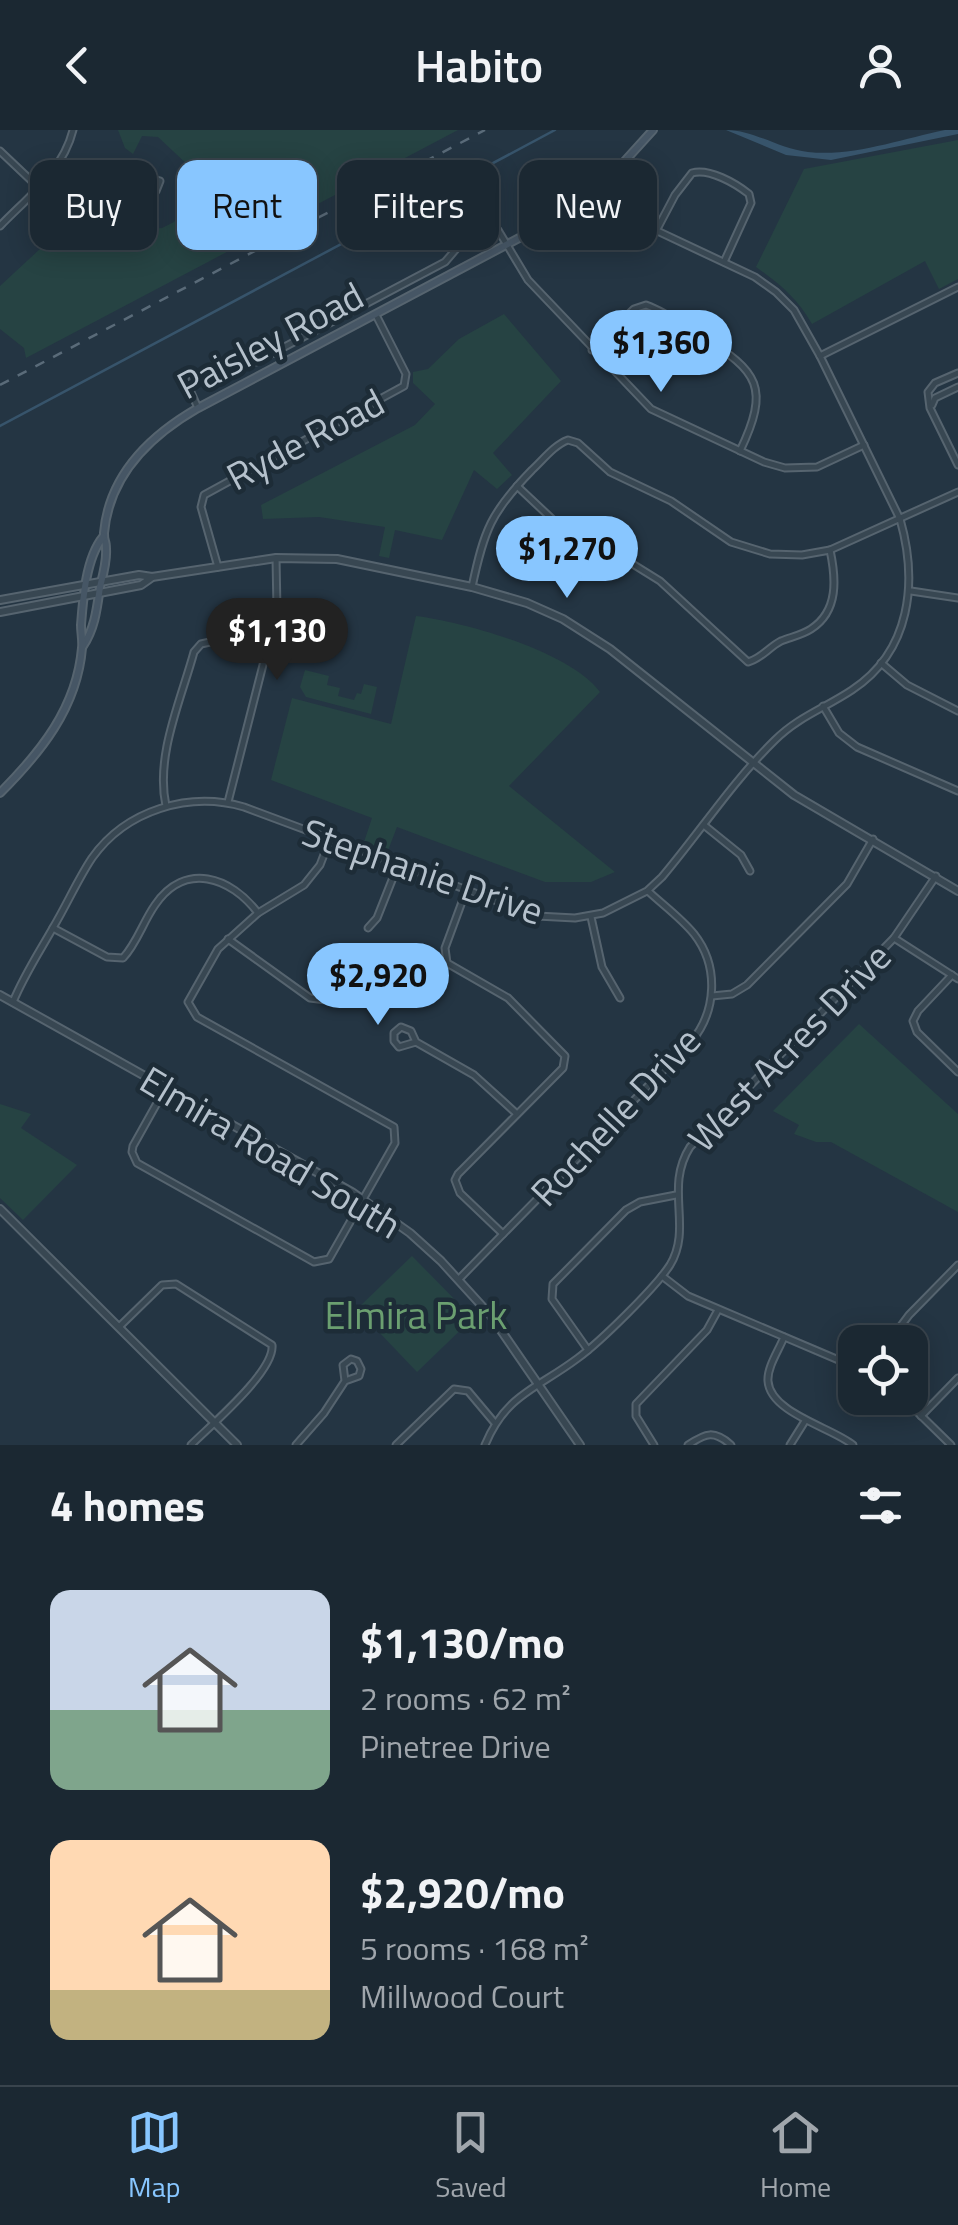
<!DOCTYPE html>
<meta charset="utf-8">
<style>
body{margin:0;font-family:"Titillium Web",sans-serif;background:#28343e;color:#f1f3f6;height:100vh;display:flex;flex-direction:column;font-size:38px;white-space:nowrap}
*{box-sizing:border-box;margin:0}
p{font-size:32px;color:#a0a6ac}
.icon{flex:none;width:55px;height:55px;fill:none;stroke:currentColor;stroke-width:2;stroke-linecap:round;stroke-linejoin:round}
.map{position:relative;height:1315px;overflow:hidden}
.sheet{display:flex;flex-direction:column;background:#1b2832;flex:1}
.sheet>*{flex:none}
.top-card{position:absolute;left:30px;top:30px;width:900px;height:90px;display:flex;gap:20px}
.fabs{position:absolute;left:838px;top:1195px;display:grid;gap:20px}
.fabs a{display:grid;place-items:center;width:90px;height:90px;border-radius:20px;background:#1b2832;box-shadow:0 5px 25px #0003,0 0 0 2px #39444d;font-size:50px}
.price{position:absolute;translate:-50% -85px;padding:0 22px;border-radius:35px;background:#88c6ff;color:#111;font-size:32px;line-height:65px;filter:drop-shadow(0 2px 5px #0008)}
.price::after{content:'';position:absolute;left:50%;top:60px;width:30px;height:22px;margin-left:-15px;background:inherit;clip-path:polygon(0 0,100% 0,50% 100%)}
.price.on{background:#222;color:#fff}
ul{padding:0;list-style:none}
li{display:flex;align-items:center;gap:30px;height:250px;padding:0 50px}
li span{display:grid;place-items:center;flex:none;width:280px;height:200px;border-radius:20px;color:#555}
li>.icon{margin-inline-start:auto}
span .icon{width:120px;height:120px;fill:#fffc;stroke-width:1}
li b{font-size:42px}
h2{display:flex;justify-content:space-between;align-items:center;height:120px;padding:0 50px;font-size:42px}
.tag{padding:0 35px;border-radius:20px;background:#1b2832;box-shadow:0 5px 25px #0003,0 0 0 2px #39444d;font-size:35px;line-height:90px}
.tag.on{background:#88c6ff;color:#111}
header{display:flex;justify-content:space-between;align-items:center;height:130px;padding:0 50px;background:#1b2832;font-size:45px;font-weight:600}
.dock{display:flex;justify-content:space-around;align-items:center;height:140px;border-top:2px solid #39444d;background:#1b2832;font-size:28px;color:#a0a6ac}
.dock a{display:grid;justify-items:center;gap:5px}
.dock .on{color:#88c6ff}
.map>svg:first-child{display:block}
.green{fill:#264343}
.water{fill:#37546b}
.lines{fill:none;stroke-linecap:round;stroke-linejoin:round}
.stream{stroke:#37546b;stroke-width:2.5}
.minor-casing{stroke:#56646f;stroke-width:9}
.tertiary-casing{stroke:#56646f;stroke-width:10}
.secondary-casing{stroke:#56646f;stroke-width:10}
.minor{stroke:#384752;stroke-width:5}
.tertiary{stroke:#384752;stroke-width:6}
.secondary{stroke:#465665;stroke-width:6}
.rail{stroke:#5a6b79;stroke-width:2.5;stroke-dasharray:10 10;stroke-linecap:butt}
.labels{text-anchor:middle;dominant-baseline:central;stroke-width:9;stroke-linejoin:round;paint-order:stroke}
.street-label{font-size:38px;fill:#b5c1cc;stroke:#1d2c37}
.park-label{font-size:38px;fill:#6b9f70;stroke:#1d2c37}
</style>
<header><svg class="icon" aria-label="back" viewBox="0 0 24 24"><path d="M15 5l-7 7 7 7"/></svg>Habito<svg class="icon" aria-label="person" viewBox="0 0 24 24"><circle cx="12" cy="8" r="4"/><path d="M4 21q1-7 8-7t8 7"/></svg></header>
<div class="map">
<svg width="958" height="1315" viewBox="0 0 958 1315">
<rect width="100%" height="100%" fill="#243543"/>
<g class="green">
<path d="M118 0H458L26 228 24 218 0 199V156L55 105 162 98 174 92 207 53 158 7 142 6 133 24 125 18Z"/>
<path d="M958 10V149L939 159 925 131 812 194C797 168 780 154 756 137L804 39Z"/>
<path d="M504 184 561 251 493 323 512 345 497 359 474 340 442 410 395 400 389 428 379 426 385 397 319 387 263 389 261 375 415 295 435 274 413 253V242L428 239 459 209Z"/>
<path d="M416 486C465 492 571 522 600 562L509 656 615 742 591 752H545L397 697 387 723 363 715 372 688 271 650 292 568 391 594Z"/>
<path d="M305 540 329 546 327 555 340 558 338 566 354 570 357 563 361 564 364 554 377 557 371 584 306 567 300 557Z"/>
<path d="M859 894 958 984V1082L831 1012H816L794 1004 799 995 773 981Z"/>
<path d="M0 974 31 984 21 998 77 1035 23 1090 0 1068Z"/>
<path d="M412 1126 473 1188 417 1242 357 1179Z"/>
</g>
<path class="water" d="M726 0C754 0 779 19 808 22 853 27 901 9 945 0H958V4L831 30 786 25Z"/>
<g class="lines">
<path class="stream" d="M0 296 555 0"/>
<defs>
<g id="minor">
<path d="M0 21 38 57"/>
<path d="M55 39C90 69 113 66 156 61L160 51 150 48 141 62"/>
<path d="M0 96C28 67 63 41 73 0"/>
<path d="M656 101 675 65 692 43C709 38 735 53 749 64L751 73 724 132"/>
<path d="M592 220 634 179 646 175C666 182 684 196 702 207 759 241 770 258 740 321"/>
<path d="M820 226 958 157"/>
<path d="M958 243 935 253 928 262 930 278 958 335"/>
<path d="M932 275 935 268 958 257"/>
<path d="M198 278 190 260 192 250 198 246 256 232 445 132 469 104 489 94 498 100 528 150 651 279 764 332 785 338 817 337 864 315"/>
<path d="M517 356 567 403 623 428 660 451 748 532C761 529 769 517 781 511 791 507 802 505 811 499 839 481 836 448 830 420"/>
<path d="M218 437 201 377 204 365 404 256 406 244 376 185"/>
<path d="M472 457C484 400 491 382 532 340 543 330 554 315 568 310L578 313 610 342 671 371 731 412 770 424 802 425 830 420 958 362"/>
<path d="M911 461 958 468"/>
<path d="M881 533 907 555 958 581"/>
<path d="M823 576 839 603 857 617 958 661"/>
<path d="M228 672 277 480 276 428"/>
<path d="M166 676C155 626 181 570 194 522L201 514 210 512 266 527"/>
<path d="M705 696 741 725 750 741"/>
<path d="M466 761 445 818 447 833 508 868 565 926 563 938 458 1044 455 1050 460 1063 503 1104"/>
<path d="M591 787 602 837 620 868"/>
<path d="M53 798 107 827 123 828C137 813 143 792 155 775 185 731 231 747 258 783"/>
<path d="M368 798 377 788 398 735"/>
<path d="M894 808 958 849"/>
<path d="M228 809 310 868 326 870"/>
<path d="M952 845 918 881 913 891 917 902 958 942"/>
<path d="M712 866 732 864 747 855 847 754 873 709"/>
<path d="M13 872C24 845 40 821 54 796 67 774 78 749 92 728 126 680 189 661 244 677L537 786 575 788 603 783 647 761 662 747C700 702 733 651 775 610 798 587 825 578 852 560 911 521 918 452 900 389L820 226 794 180 776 162 755 147 651 98 623 77 604 54"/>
<path d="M416 912 399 917 394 911V903L401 897 411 901 416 912 474 945 517 984"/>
<path d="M166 957 133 1016 132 1022 137 1033 314 1132 329 1129 395 1013 394 997 197 887 188 872 218 819 258 783 304 755 320 735 330 709"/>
<path d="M662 1146 688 1166 855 1237"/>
<path d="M459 1149 691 912C717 881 719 836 694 804 681 788 663 775 648 761"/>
<path d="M119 1197 162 1155 176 1154 272 1215C275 1241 211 1295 191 1315"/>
<path d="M784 1207C779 1220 767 1237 768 1251 770 1283 833 1298 853 1315"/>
<path d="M889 1212 909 1185 958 1135"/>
<path d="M588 1220 552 1169 553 1154 626 1080 640 1072 676 1065"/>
<path d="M903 1268 951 1315"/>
<path d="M921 1286 958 1248"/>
<path d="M296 1315 324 1283 345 1251 359 1246 361 1239 357 1231 351 1229 343 1235 345 1251"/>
<path d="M396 1315 454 1259 468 1261 494 1292"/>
<path d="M485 1315C506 1264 537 1259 578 1228 600 1212 656 1157 670 1135 693 1097 664 1058 690 1017L894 808 936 746"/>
<path d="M654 1315 636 1286V1274L707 1200 718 1180"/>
<path d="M688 1315C706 1303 714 1300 731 1315"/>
<path d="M790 1315 805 1291"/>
</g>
<g id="tertiary">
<path d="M0 470 139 445 152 447 276 428 337 429 472 457 527 473 563 489 610 519 794 665 958 761"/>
<path d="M0 482 141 455 151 448"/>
<path d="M0 865 352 1062 410 1103 441 1131 491 1186 580 1315"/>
<path d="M0 1079 237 1315"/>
</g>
<g id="secondary">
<path d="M83 516C95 498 97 478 100 457 103 445 107 431 106 419 106 408 104 414 104 403 109 345 151 305 198 278L570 81 604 54 653 0"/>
<path d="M0 663C40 623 77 578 82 518 83 511 81 503 81 495 83 468 86 428 103 407"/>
</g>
</defs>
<use href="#minor" class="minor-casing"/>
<use href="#tertiary" class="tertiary-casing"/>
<use href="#secondary" class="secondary-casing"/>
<use href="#minor" class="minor"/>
<use href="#tertiary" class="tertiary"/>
<use href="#secondary" class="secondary"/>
<path class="rail" d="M0 255 485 0"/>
</g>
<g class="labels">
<g class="street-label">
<text transform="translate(270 210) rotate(-28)">Paisley Road</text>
<text transform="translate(305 309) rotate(-28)">Ryde Road</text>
<text transform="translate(423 741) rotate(19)">Stephanie Drive</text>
<text transform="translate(789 917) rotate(-46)">West Acres Drive</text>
<text transform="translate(615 986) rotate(-47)">Rochelle Drive</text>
<text transform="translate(271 1022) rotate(31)">Elmira Road South</text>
</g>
<g class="park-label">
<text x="416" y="1185">Elmira Park</text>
</g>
</g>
</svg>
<div class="fabs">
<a><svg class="icon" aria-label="locate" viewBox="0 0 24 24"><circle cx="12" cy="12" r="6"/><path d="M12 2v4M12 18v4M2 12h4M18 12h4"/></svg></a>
</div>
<b class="price" style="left:661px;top:265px">$1,360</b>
<b class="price" style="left:567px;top:471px">$1,270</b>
<b class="price on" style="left:277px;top:553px">$1,130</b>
<b class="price" style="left:378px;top:898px">$2,920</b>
<div class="top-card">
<a class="tag">Buy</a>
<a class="tag on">Rent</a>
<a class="tag">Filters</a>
<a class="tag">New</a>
</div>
</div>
<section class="sheet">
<h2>4 homes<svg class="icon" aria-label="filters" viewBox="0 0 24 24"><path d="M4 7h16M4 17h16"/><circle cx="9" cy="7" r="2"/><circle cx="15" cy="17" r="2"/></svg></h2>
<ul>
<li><span style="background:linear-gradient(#c9d6e8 60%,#7fa58c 0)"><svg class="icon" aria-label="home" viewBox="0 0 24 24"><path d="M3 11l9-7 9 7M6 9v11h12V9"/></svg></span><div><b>$1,130/mo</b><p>2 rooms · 62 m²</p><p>Pinetree Drive</p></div></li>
<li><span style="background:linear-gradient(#ffd9b3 75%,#c2b280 0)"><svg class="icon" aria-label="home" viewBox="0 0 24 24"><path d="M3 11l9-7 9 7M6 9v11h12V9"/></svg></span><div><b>$2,920/mo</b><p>5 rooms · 168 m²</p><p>Millwood Court</p></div></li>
</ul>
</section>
<nav class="dock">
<a class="on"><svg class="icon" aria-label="map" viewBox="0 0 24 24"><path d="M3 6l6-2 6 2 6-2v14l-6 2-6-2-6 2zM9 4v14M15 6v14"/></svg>Map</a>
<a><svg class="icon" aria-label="saved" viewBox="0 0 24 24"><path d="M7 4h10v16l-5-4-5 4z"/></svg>Saved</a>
<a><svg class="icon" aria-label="home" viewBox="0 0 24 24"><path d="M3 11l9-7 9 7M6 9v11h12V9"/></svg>Home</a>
</nav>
